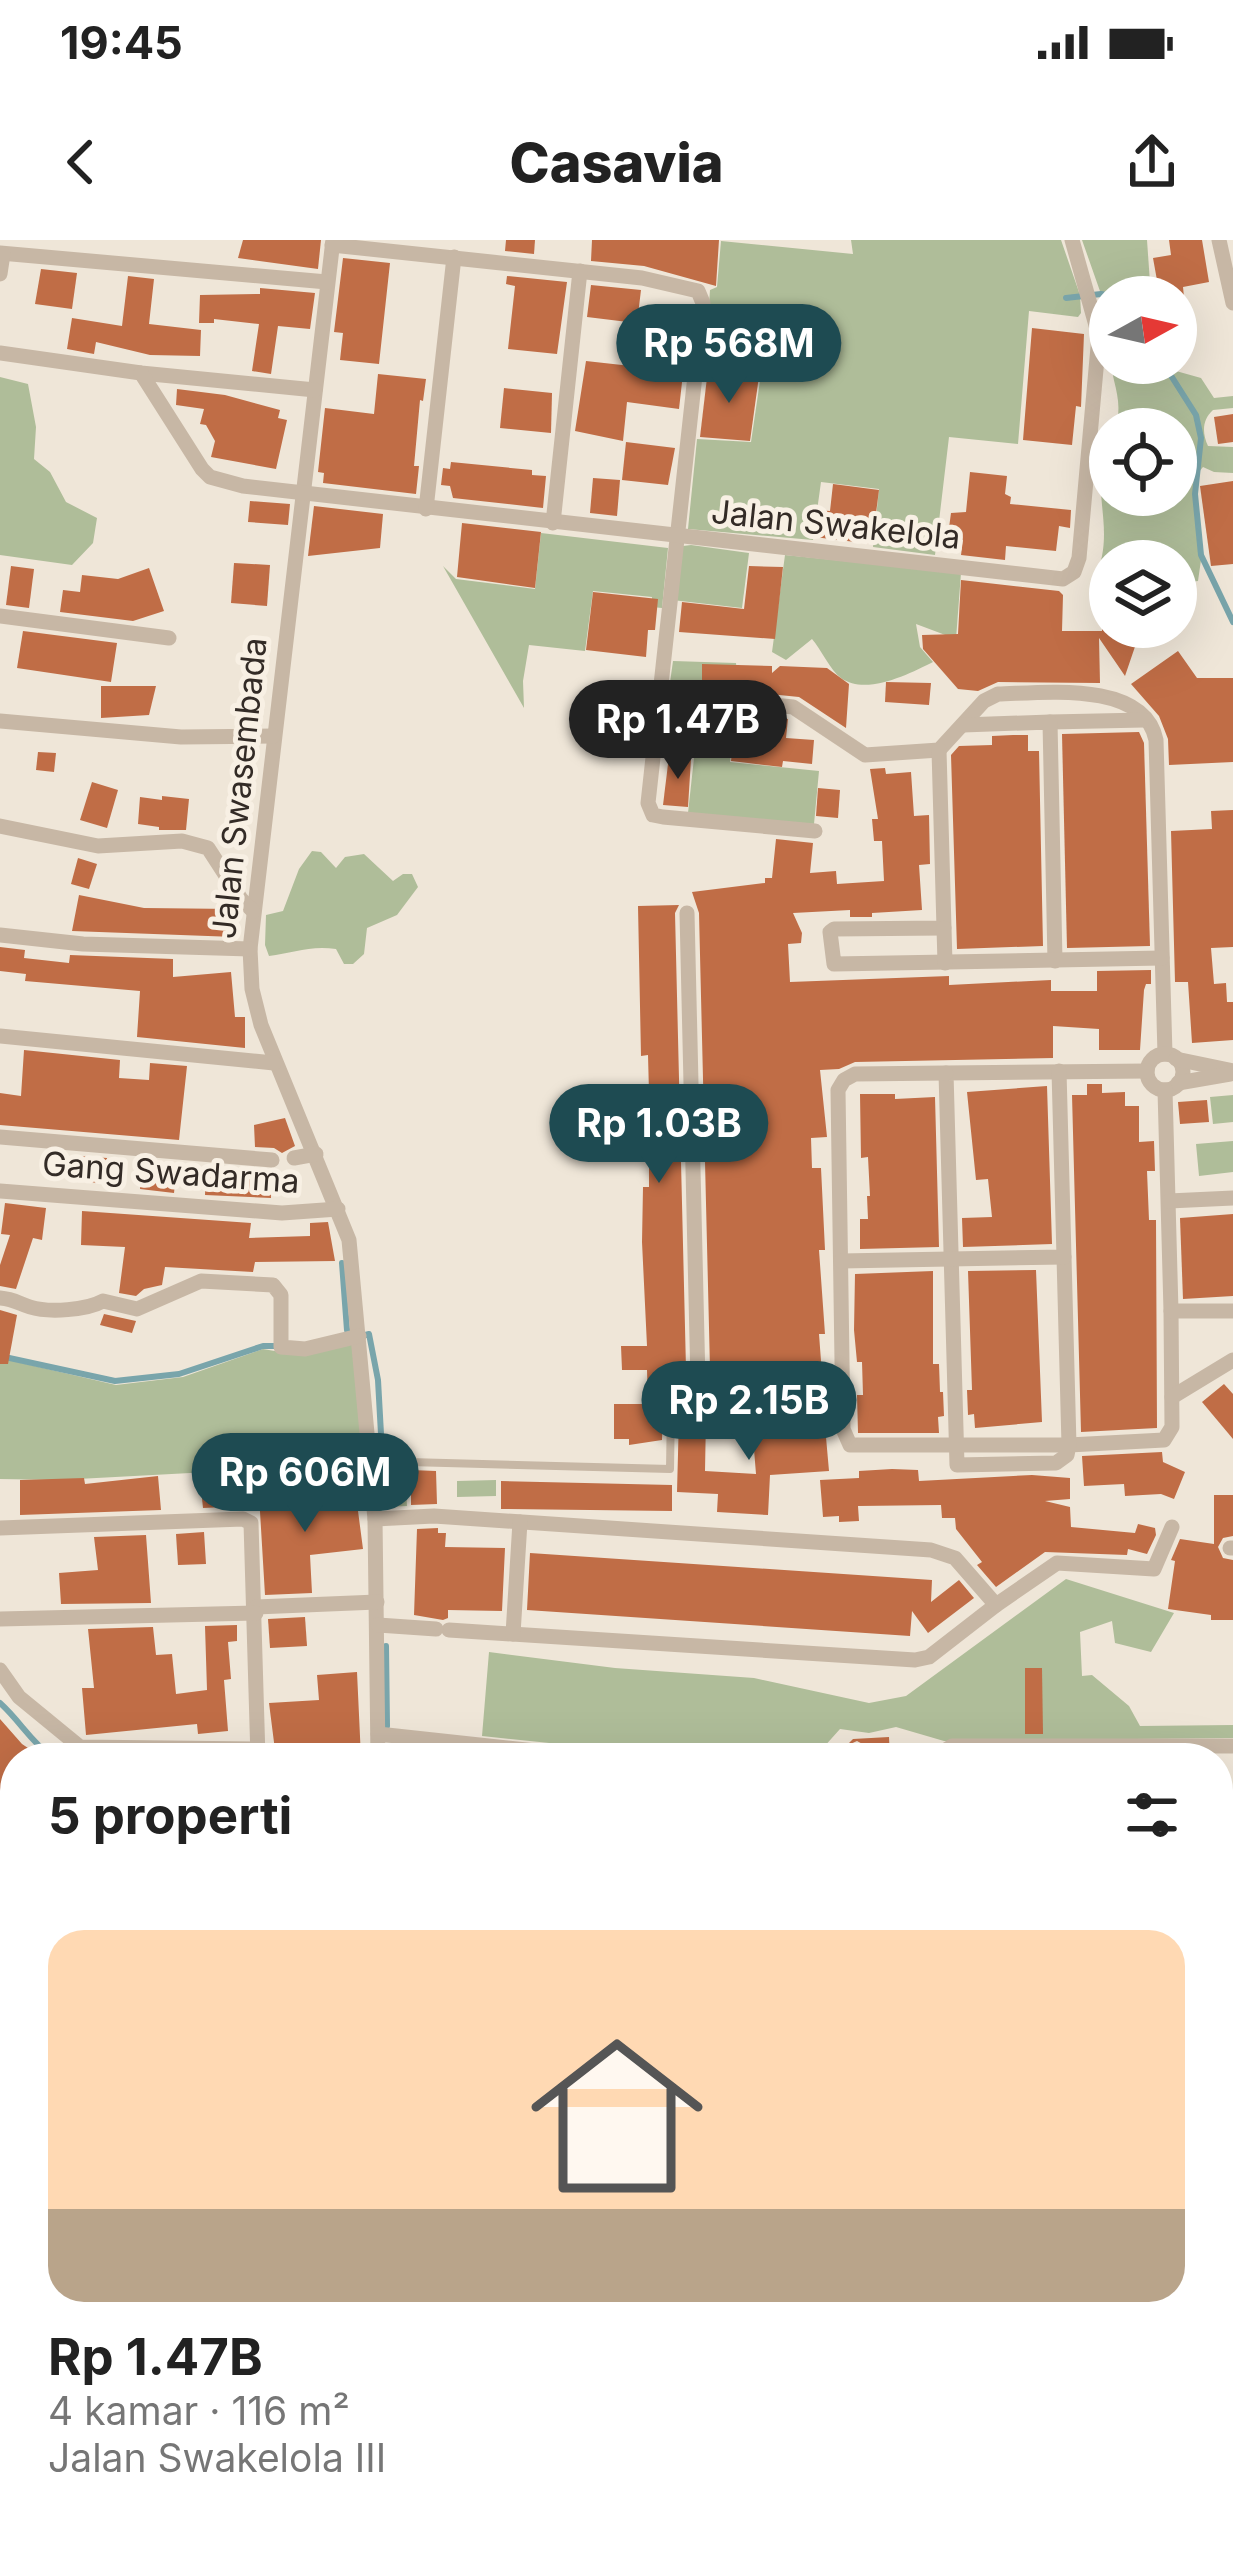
<!DOCTYPE html>
<html lang="id">
<meta charset="utf-8">
<style>
body{margin:0;font-family:Inter,sans-serif;background:#f6f6f6;color:#222;height:100vh;display:flex;flex-direction:column;font-size:45px;white-space:nowrap}
*{box-sizing:border-box;margin:0}
p{font-size:39px;color:#767676}
.icon{flex:none;width:66px;height:66px;fill:none;stroke:currentColor;stroke-width:2;stroke-linecap:round;stroke-linejoin:round}
.map{position:relative;flex:1;overflow:hidden}
.sheet{position:absolute;left:0px;top:1503px;width:1233px;height:807px;display:flex;flex-direction:column;background:#fff;border-radius:48px 48px 0 0;box-shadow:0 12px 48px #0002}
.sheet>*{flex:none}
.needle{width:78px;rotate:82deg}
.controls{position:absolute;left:1089px;top:36px;display:grid;gap:24px}
.controls a{display:grid;place-items:center;width:108px;height:108px;border-radius:50%;background:#fff;box-shadow:0 12px 48px #0002;font-size:60px}
.price{position:absolute;translate:-50% -102px;padding:0 27px;border-radius:42px;background:#1e4b52;color:#fff;font-size:39px;line-height:78px;filter:drop-shadow(0 3px 6px #0008)}
.price::after{content:'';position:absolute;left:50%;top:72px;width:36px;height:27px;margin-left:-18px;background:inherit;clip-path:polygon(0 0,100% 0,50% 100%)}
.price.on{background:#222;color:#fff}
ul{padding:0;list-style:none}
li{display:grid;align-content:center;gap:24px;height:636px;padding:0 48px}
li+li{border-top:3px solid #e0e0e0}
li span{display:grid;place-items:center;height:372px;border-radius:36px;color:#555}
li>.icon{margin-inline-start:auto}
span .icon{width:216px;height:216px;fill:#fffc;stroke-width:1}
li b{font-size:51px}
h2{display:flex;justify-content:space-between;align-items:center;height:144px;padding:0 48px;font-size:51px}
.status{display:flex;justify-content:space-between;align-items:center;height:84px;padding:0 60px;background:#fff;direction:ltr}
.status svg{height:33px;fill:currentColor}
header{display:flex;justify-content:space-between;align-items:center;height:156px;padding:0 48px;background:#fff;font-size:54px;font-weight:800}
.map>svg:first-child{display:block}
.green{fill:#afbd99}
.lines{fill:none;stroke-linecap:round;stroke-linejoin:round}
.stream{stroke:#79a5ab;stroke-width:6}
.building{fill:#c06d46}
.service{stroke:#c7b7a5;stroke-width:8}
.minor{stroke:#c7b7a5;stroke-width:15}
.labels{text-anchor:middle;dominant-baseline:central;stroke-width:10;stroke-linejoin:round;paint-order:stroke}
.street-label{font-size:33px;fill:#332b26;stroke:#f8f0e4}
</style>
<div class="status"><b>19:45</b><svg viewBox="0 0 49 12"><path d="M0 12V9h3v3zM5 12V6h3v6zM10 12V3h3v9zM15 12V0h3v12zM26 1h20v11H26zM47 4h2v5h-2z"/></svg></div>
<header><svg class="icon" aria-label="back" viewBox="0 0 24 24"><path d="M15 5l-7 7 7 7"/></svg>Casavia<svg class="icon" aria-label="share" viewBox="0 0 24 24"><path d="M12 15V3M7 8l5-5 5 5M5 13v7h14v-7"/></svg></header>
<div class="map">
<svg width="1233" height="2309" viewBox="0 0 1233 2309">
<rect width="100%" height="100%" fill="#efe6d8"/>
<g class="green">
<path d="M851 0H1061L1080 55 1081 73 1078 77 1029 71 1018 204 949 197 935 315 873 307 879 249 821 242 813 300 688 289 697 199 751 202 761 134 705 126 710 50 717 47 721 1 853 14Z"/>
<path d="M1082 0H1147L1151 57H1110V90L1107 71Z"/>
<path d="M1183 67 1190 101 1175 125 1176 131 1201 138 1214 158 1233 156V168L1213 170C1202 180 1202 193 1208 206L1233 207V233L1214 232 1203 227 1193 239 1202 313 1198 341 1176 344V321H1110V351L1095 344C1095 332 1100 327 1102 316 1110 275 1090 244 1110 201V255H1176V189H1115C1125 158 1110 142 1110 111V123H1176V69Z"/>
<path d="M0 137 28 144 36 187 34 219 50 232 66 262 97 278 93 303 72 325 0 315Z"/>
<path d="M541 293 668 308 662 368 652 367V357L593 351 585 411 529 405 523 441 524 468 443 326 456 339 535 349Z"/>
<path d="M691 305 749 313 742 368 672 360 683 306Z"/>
<path d="M785 315 961 333 956 399 916 384 920 407 933 422C909 434 866 456 841 438 830 430 821 409 812 399L786 420 772 412Z"/>
<path d="M673 421 736 423 738 453 730 522 819 531 814 584 688 573 694 518 660 514Z"/>
<path d="M312 611 321 612 336 628 345 617 364 614 393 641 403 634H412L418 647 397 675 367 688 364 714 353 724H344L336 709C311 705 292 713 269 716L265 705 266 675 283 671 299 629Z"/>
<path d="M1233 855V882L1213 884 1210 857Z"/>
<path d="M1233 901V932L1199 936 1196 904Z"/>
<path d="M352 1103 365 1245 266 1253 265 1229 59 1240 0 1239V1118L116 1145 183 1137 263 1109 292 1114Z"/>
<path d="M405 1231 407 1266 385 1267 383 1232Z"/>
<path d="M496 1240V1256L457 1257V1241Z"/>
<path d="M1066 1339 1174 1373 1151 1412 1115 1403 1112 1381 1080 1392 1082 1436 1092 1435 1129 1466 1140 1486 1233 1485V1498L944 1501 896 1487 869 1493 840 1489 814 1518H702L608 1505 604 1518H567L559 1504 482 1496 489 1412 615 1428 754 1438 869 1463 906 1456Z"/>
</g>
<g class="lines">
<g class="stream">
<path d="M1066 58 1101 54 1118 57"/>
<path d="M1163 123 1196 175 1201 198 1195 254 1201 315 1233 382"/>
<path d="M342 1023 347 1090"/>
<path d="M362 1096 369 1094 378 1140 385 1266"/>
<path d="M0 1116 115 1141 179 1134 263 1106H274"/>
<path d="M386 1406 387 1486"/>
<path d="M0 1463C20 1481 31 1502 53 1518"/>
<path d="M387 1506V1518"/>
<path d="M0 1763 15 1767"/>
</g>
</g>
<g class="building">
<path d="M243 0H321L318 29 238 18Z"/>
<path d="M506 0H535L534 14 505 11Z"/>
<path d="M592 0H719L716 46 644 26 591 21Z"/>
<path d="M1169 0H1202L1209 42 1183 47 1184 57H1160L1153 18 1171 15Z"/>
<path d="M343 18 390 23 379 124 340 120 343 93 334 92Z"/>
<path d="M41 29 77 33 72 69 35 64Z"/>
<path d="M128 36 154 39 149 84 201 90 200 116 150 115 96 102 94 114 67 109 72 78 122 86Z"/>
<path d="M507 36 567 42 557 114 508 109 515 46 506 44Z"/>
<path d="M591 45 641 50 637 83 688 89 679 169 627 162 623 201 575 191 586 121 631 126 636 83 587 77Z"/>
<path d="M260 48 315 53 310 89 278 86 271 134 252 131 259 84 214 79V83H199L200 55 260 54Z"/>
<path d="M1032 88 1084 94 1081 167 1076 166 1072 205 1023 200Z"/>
<path d="M708 129 759 136 750 201 700 197Z"/>
<path d="M378 134 426 139 423 161 420 160 414 226H419L416 254 323 243 324 233 318 232 325 168 374 174Z"/>
<path d="M504 148 552 153 551 193 500 188Z"/>
<path d="M177 149 225 155 280 170 278 178 287 180 276 229 211 217 215 201 206 185 200 184 204 169 176 165Z"/>
<path d="M1233 174V202L1218 204 1214 177Z"/>
<path d="M626 202 675 208 668 245 622 240Z"/>
<path d="M451 222 532 230V235L546 236 543 268 453 258 450 246 441 245 443 228 450 229Z"/>
<path d="M970 232 1007 236 1005 254 1011 257 1010 264 1071 270 1070 288 1059 286 1056 311 1006 306 1005 320 961 315 963 300 948 295 951 273 966 272Z"/>
<path d="M593 238 620 240 617 276 590 273Z"/>
<path d="M1233 241V324L1211 326 1200 246Z"/>
<path d="M833 244 879 250 872 304 814 297 818 270 830 271Z"/>
<path d="M250 261 290 264 288 285 248 282Z"/>
<path d="M314 266 383 274 380 308 308 316Z"/>
<path d="M462 283 541 292 535 348 457 337Z"/>
<path d="M234 323 270 325 267 366 231 363Z"/>
<path d="M11 326 34 329 29 368 6 365Z"/>
<path d="M749 326 783 327 775 399 679 392 682 362 744 369Z"/>
<path d="M149 328 164 371 133 381 60 372 63 350 80 352 82 335 118 339Z"/>
<path d="M961 340 1059 351 1063 355 1062 391H1102V388L1140 392 1125 436 1099 398 1100 443 998 442 978 451 958 449 923 409 922 395 958 394Z"/>
<path d="M593 352 658 359 655 390H648L646 417 586 410Z"/>
<path d="M23 391 117 403 111 442 17 428Z"/>
<path d="M1178 411 1197 438H1233V522L1169 525 1168 499 1159 476 1131 444Z"/>
<path d="M702 424 772 426V433L780 426 827 428 849 444 846 488 799 457 751 452 743 461 747 472 788 479 786 498 814 500 812 524 783 521 782 527 731 521 736 478H740L739 446 702 444Z"/>
<path d="M886 442 931 443 929 465 885 462Z"/>
<path d="M101 446H156L149 475 101 478Z"/>
<path d="M1139 492 1144 503 1150 706 1067 708 1062 494Z"/>
<path d="M1013 495H1028V511H1039L1043 706 957 709 951 515 959 506 992 505V496Z"/>
<path d="M38 512 56 513 54 532 36 530Z"/>
<path d="M669 516 691 519 688 567 663 565Z"/>
<path d="M885 528 886 534 911 532 914 576 929 575 930 624 919 625 922 670 872 673V677H850V670L793 673 802 693 801 703 788 704 790 742 949 736V745L1051 740V751H1097V731L1151 730V744H1146L1144 750 1140 810H1099V789L1053 786V818L855 822 839 829 820 830 827 897 811 898 812 928H821L825 1010H819L825 1094H819L823 1148 797 1150 796 1138 788 1139 787 1124 745 1126 746 1137 718 1139 711 1135 710 1129 699 673 692 652 765 643V638H772L776 599 813 603 810 633 836 631 837 644 884 641 882 601H874L872 579H878L870 529Z"/>
<path d="M92 542 118 550 107 588 80 580Z"/>
<path d="M818 548 840 550 838 578 816 576Z"/>
<path d="M162 556 189 559 186 590H159V587L138 584 140 557 162 560Z"/>
<path d="M1233 570V707L1211 708 1214 744 1226 743 1227 762H1233V800L1192 803 1188 742H1175L1171 591 1212 589 1211 571Z"/>
<path d="M78 618 97 624 89 649 71 644Z"/>
<path d="M79 655 144 668 234 669 235 697 72 691Z"/>
<path d="M679 665 675 673 686 1129H682L683 1160H668L663 1165 662 1200 629 1205V1199H614V1164H648L647 1130H622L621 1106H647L642 1002 643 947H649V889H644L643 853H649L648 815 641 816 638 666Z"/>
<path d="M0 707 25 710 24 718 69 723 70 715 173 719V737L231 732 235 777H245V808L137 797 140 751 25 741 26 734 0 731Z"/>
<path d="M24 810 120 820 119 838 149 840 150 823 187 826 179 900 0 885V853L21 856Z"/>
<path d="M1087 844H1102V853L1125 852V866H1139V902L1154 901 1155 931H1147L1149 980H1156L1157 1188 1081 1192 1072 855H1087Z"/>
<path d="M1047 846 1052 1004 963 1007 962 978 992 977 988 939 976 940 967 852Z"/>
<path d="M860 854H895V859L935 857 939 1007 860 1009V979H868L867 956H870L868 917 861 918Z"/>
<path d="M1207 860 1209 882 1180 884 1178 862Z"/>
<path d="M285 878 295 906 282 913 274 908 255 907 254 885Z"/>
<path d="M79 916 107 918 104 944 76 940Z"/>
<path d="M143 921 177 924 174 953 140 949Z"/>
<path d="M206 926 270 932 271 958 205 955Z"/>
<path d="M5 963 46 968 42 1000 33 998 16 1049 0 1046V1025L10 995 1 994Z"/>
<path d="M82 971 251 983 249 998 310 996V983L328 982 335 1021 255 1022 253 1032 165 1027 162 1045 144 1049 136 1056 119 1053 125 1007 81 1005Z"/>
<path d="M1233 974V1056L1183 1059 1180 978Z"/>
<path d="M1036 1030 1042 1182 975 1188 974 1174 968 1175 967 1150H972L968 1031Z"/>
<path d="M933 1031V1124H939L940 1152H943L944 1176 938 1177 939 1193H858L857 1155H863L862 1122H857L854 1090 855 1034Z"/>
<path d="M0 1070 17 1075 8 1124H0Z"/>
<path d="M104 1074 136 1081 132 1093 100 1085Z"/>
<path d="M1224 1144 1233 1154V1199L1202 1162Z"/>
<path d="M679 1176 706 1177 705 1231 756 1234 752 1185 804 1181V1188L825 1186 829 1231 770 1235 768 1275 717 1272 718 1254 677 1252Z"/>
<path d="M1162 1212 1163 1222 1185 1232 1174 1259 1161 1254 1125 1256 1124 1244 1084 1246 1082 1216Z"/>
<path d="M892 1229 918 1230 919 1241 1032 1235 1070 1238V1259L1045 1261 1070 1267 1071 1287 1135 1293 1138 1284 1155 1288 1156 1295 1147 1314 1128 1309 1127 1315 1045 1312 996 1347 977 1325 982 1322 956 1289 955 1278H942L941 1265 858 1266 859 1281 839 1282V1276L823 1277 820 1240 859 1238V1231Z"/>
<path d="M411 1230 436 1231 437 1264 411 1265V1252H408Z"/>
<path d="M247 1235 249 1266 203 1268 200 1239Z"/>
<path d="M158 1236 161 1270 20 1275V1240L84 1238 85 1244Z"/>
<path d="M501 1241 672 1245V1271L501 1269Z"/>
<path d="M355 1248 363 1309 310 1315 312 1353 265 1355 259 1255Z"/>
<path d="M1214 1255H1233V1296L1223 1298 1218 1307 1223 1318 1233 1320V1380H1211V1375L1168 1369 1175 1321 1171 1320 1180 1299 1214 1304Z"/>
<path d="M438 1288V1293H446L445 1307 505 1308 502 1371 448 1370V1378L443 1380 414 1375 417 1289Z"/>
<path d="M204 1292 206 1324 178 1325 176 1294Z"/>
<path d="M146 1295 151 1363 61 1364 59 1333 98 1330 94 1297Z"/>
<path d="M530 1313 932 1340 931 1362 959 1340 974 1358 928 1393 912 1371 910 1396 527 1370Z"/>
<path d="M305 1377 307 1406 270 1408 268 1379Z"/>
<path d="M237 1385V1401L228 1402 231 1439 224 1440 228 1491 198 1494 197 1484 86 1495 82 1448H94L88 1389 153 1387 156 1415 172 1414 176 1454 207 1450 205 1386Z"/>
<path d="M1025 1428H1042L1043 1494H1025Z"/>
<path d="M357 1432 361 1518H276L269 1463 319 1460 317 1435Z"/>
<path d="M0 1479 22 1504 43 1518H15V1636L0 1601Z"/>
<path d="M889 1497 890 1518H868L866 1506 857 1501 846 1506 844 1518H834L853 1499Z"/>
<path d="M0 1947H9L13 1975 0 1978Z"/>
<path d="M15 1999V2060L7 2061 0 2002Z"/>
<rect x="1218" y="2159" width="15" height="49"/>
<path d="M15 2232V2264L0 2269V2241Z"/>
<rect x="1218" y="2232" width="15" height="58"/>
</g>
<g class="lines">
<path class="service" d="M372 1221 670 1229 671 1168 706 1169"/>
<g class="minor">
<path d="M333 0 250 709 252 749 261 785 349 1000 375 1279 378 1518"/>
<path d="M1219 0 1233 63"/>
<path d="M332 5 642 38 698 51 703 63 648 563 653 575 663 577 815 591"/>
<path d="M0 13 327 42"/>
<path d="M0 34 3 14"/>
<path d="M0 113 141 133 315 150"/>
<path d="M141 133 202 229 210 237 243 246 1063 339 1074 332 1079 318 1099 96 1072 0"/>
<path d="M426 269 454 17"/>
<path d="M553 283 580 31"/>
<path d="M0 376 169 398"/>
<path d="M755 463 793 467 865 515 939 510 984 461 998 454C1042 453 1144 440 1156 500L1165 814"/>
<path d="M0 481 181 497 273 496"/>
<path d="M1050 482 1144 480"/>
<path d="M963 485 1050 482 1055 721"/>
<path d="M939 510 944 688 834 689 830 692 834 724 1162 718"/>
<path d="M0 586 98 606 182 601 208 608 241 659 253 671"/>
<path d="M687 673 698 1142 715 1151 750 1155 774 1164H842"/>
<path d="M944 688 945 723"/>
<path d="M0 695 83 704 250 709"/>
<path d="M0 796 274 823"/>
<circle cx="1165" cy="832" r="18"/>
<path d="M1176 819 1233 831"/>
<path d="M1147 831 946 833 957 1225 1056 1223 1067 1215 1069 1205 1164 1200 1172 1187 1171 1071"/>
<path d="M946 833 855 834 844 840 838 850 843 1189 850 1205H1069L1064 1017"/>
<path d="M1178 843 1230 834"/>
<path d="M1165 850 1171 1071H1233"/>
<path d="M0 897 272 920"/>
<path d="M294 918 316 914"/>
<path d="M0 951 282 973 338 969"/>
<path d="M1169 961 1233 958"/>
<path d="M841 1021 1064 1017 1059 831"/>
<path d="M0 1058C13 1059 18 1063 30 1067 49 1073 87 1070 103 1061L137 1069 201 1041 273 1045 281 1055V1107L305 1109 359 1096"/>
<path d="M1172 1157 1233 1120"/>
<path d="M375 1279 434 1276 931 1310 955 1318 996 1365 929 1417 915 1420 449 1390"/>
<path d="M0 1288 243 1279 251 1283 258 1518"/>
<path d="M1230 1308H1233"/>
<path d="M996 1365 1057 1323 1154 1329 1172 1287"/>
<path d="M256 1367 377 1362"/>
<path d="M0 1379 256 1373"/>
<path d="M378 1385 436 1389"/>
<path d="M513 1394 520 1282"/>
<path d="M0 1430 19 1457 80 1507 258 1509"/>
<path d="M378 1494 555 1513"/>
<path d="M856 1518V1513"/>
<path d="M944 1518V1511L952 1506H1233"/>
<path d="M1218 1580 1233 1579"/>
<path d="M0 1629 15 1675"/>
<path d="M1218 1651H1233"/>
<path d="M1218 1722H1233"/>
<path d="M0 1779 15 1828"/>
<path d="M1218 1795 1233 1794"/>
<path d="M1218 1875H1233"/>
<path d="M0 1990 15 1987"/>
<path d="M1218 2077H1233"/>
<path d="M0 2125 15 2119"/>
<path d="M0 2136 15 2155"/>
<path d="M1218 2147H1233"/>
<path d="M1218 2220H1233"/>
<path d="M0 2282 15 2276"/>
<path d="M42 2295 45 2309"/>
<path d="M142 2295 145 2309"/>
<path d="M250 2295 252 2309"/>
<path d="M375 2295 378 2309"/>
<path d="M629 2295 634 2305"/>
<path d="M735 2295 742 2309"/>
<path d="M866 2295 872 2309"/>
<path d="M494 2309 498 2295"/>
<path d="M949 2309 1025 2300 1233 2302"/>
</g>
</g>
<g class="labels">
<g class="street-label">
<text transform="translate(836 284) rotate(6)">Jalan Swakelola</text>
<text transform="translate(239 548) rotate(-84)">Jalan Swasembada</text>
<text transform="translate(171 932) rotate(4)">Gang Swadarma</text>
</g>
</g>
</svg>
<div class="controls">
<a><svg class="needle" viewBox="-14 -14 28 28"><path d="M0-13l5 13h-10z" fill="#e53935"/><path d="M0 13l5-13h-10z" fill="#767676"/></svg></a>
<a><svg class="icon" aria-label="locate" viewBox="0 0 24 24"><circle cx="12" cy="12" r="6"/><path d="M12 2v4M12 18v4M2 12h4M18 12h4"/></svg></a>
<a><svg class="icon" aria-label="layers" viewBox="0 0 24 24"><path d="M12 4l9 5-9 5-9-5zM3 14l9 5 9-5"/></svg></a>
</div>
<b class="price" style="left:729px;top:166px">Rp 568M</b>
<b class="price on" style="left:678px;top:542px">Rp 1.47B</b>
<b class="price" style="left:659px;top:946px">Rp 1.03B</b>
<b class="price" style="left:749px;top:1223px">Rp 2.15B</b>
<b class="price" style="left:305px;top:1295px">Rp 606M</b>
<section class="sheet">
<h2>5 properti<svg class="icon" aria-label="filters" viewBox="0 0 24 24"><path d="M4 7h16M4 17h16"/><circle cx="9" cy="7" r="2"/><circle cx="15" cy="17" r="2"/></svg></h2>
<ul>
<li><span style="background:linear-gradient(#ffd9b3 75%,#b9a48a 0)"><svg class="icon" aria-label="home" viewBox="0 0 24 24"><path d="M3 11l9-7 9 7M6 9v11h12V9"/></svg></span><div><b>Rp 1.47B</b><p>4 kamar · 116 m²</p><p>Jalan Swakelola III</p></div></li>
</ul>
</section>
</div>
